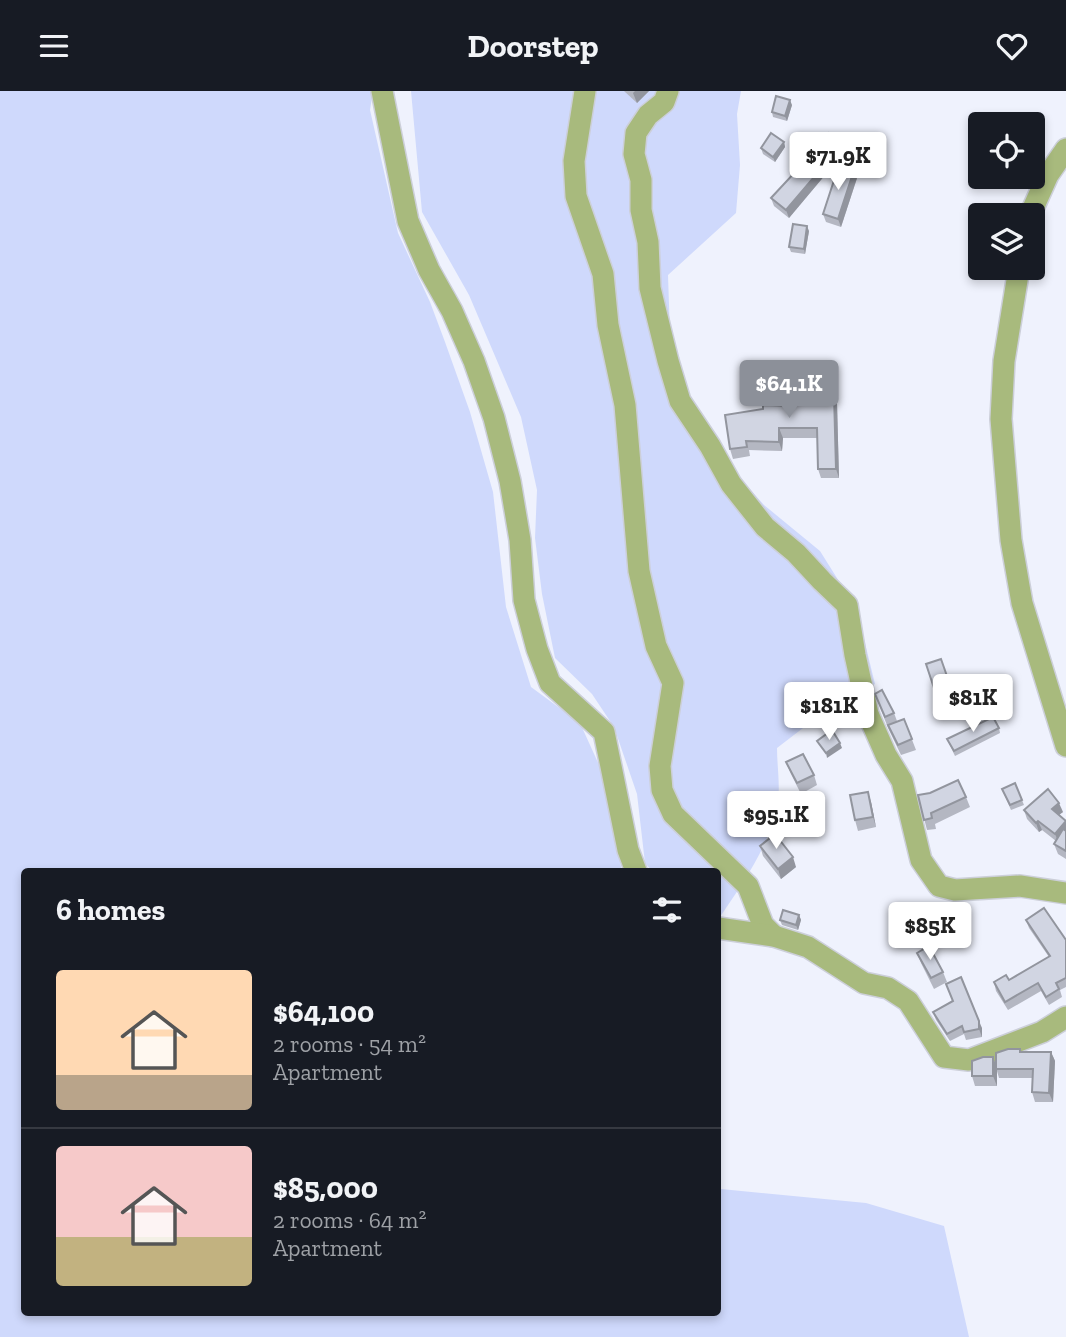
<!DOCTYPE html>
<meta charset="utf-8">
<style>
body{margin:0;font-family:"Zilla Slab",serif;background:#20242c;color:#f1f3f6;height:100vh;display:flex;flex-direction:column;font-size:26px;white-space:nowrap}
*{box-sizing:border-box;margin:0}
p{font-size:23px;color:#9ea1a6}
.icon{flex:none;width:38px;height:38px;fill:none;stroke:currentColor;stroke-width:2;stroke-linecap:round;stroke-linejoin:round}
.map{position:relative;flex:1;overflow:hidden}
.details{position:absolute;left:21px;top:777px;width:700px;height:448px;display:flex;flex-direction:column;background:#171b24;border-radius:7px;box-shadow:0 4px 10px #0003}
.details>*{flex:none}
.fabs{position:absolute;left:968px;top:21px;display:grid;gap:14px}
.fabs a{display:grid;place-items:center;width:77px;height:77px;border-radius:7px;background:#171b24;box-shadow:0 4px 10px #0003;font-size:35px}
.price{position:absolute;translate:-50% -60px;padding:0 16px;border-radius:7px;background:#fff;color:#222;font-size:23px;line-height:46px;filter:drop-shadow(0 2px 4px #0008)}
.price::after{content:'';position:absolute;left:50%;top:42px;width:21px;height:16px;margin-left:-10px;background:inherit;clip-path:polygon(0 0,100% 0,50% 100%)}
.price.active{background:#8c9099;color:#fff}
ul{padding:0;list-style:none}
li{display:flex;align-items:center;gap:21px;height:175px;padding:0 35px}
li+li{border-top:2px solid #363941}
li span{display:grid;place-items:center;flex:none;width:196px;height:140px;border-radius:7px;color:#555}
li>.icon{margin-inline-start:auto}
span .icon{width:84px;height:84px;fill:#fffc;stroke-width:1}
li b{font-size:30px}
h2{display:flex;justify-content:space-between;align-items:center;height:84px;padding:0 35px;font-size:30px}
header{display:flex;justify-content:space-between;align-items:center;height:91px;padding:0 35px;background:#171b24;font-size:32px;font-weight:700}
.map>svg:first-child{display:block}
.green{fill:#cfd9fc}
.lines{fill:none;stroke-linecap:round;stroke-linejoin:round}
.minor-casing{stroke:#cccfd9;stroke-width:24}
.minor{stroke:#a8ba7d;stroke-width:21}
.wall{fill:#b4b7c2}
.shaded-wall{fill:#92959e}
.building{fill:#d1d5e2;stroke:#92959e;stroke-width:2}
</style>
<header><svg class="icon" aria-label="menu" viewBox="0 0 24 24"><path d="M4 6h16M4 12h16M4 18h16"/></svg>Doorstep<svg class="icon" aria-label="heart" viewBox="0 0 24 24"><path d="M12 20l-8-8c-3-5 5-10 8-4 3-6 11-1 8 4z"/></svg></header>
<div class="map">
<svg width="1066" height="1246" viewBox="0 0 1066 1246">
<rect width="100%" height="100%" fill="#eff2fd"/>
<g class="green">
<path d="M0 0H373L370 19 398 142 430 211 445 251 470 321 493 401 506 516 531 596 580 632 600 676 622 780H24V1222H718V1095L721 1098 866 1112 944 1135 969 1246H0Z"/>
<path d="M411 0H741L737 23 740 74 736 122 668 184 671 273 715 352 740 387 764 414 820 460 857 519 875 593 833 614 777 657C777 676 781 698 777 716 768 757 743 792 720 826L718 825V780H652L645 772 637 703 614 636 592 603 555 567 542 503 535 447 537 399 521 326 469 204 422 121Z"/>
</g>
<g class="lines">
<defs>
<g id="minor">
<path d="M382 0 408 130 429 179 452 220 474 270 494 327 510 390 520 449 524 509 537 558 550 592 604 641 628 759 636 780"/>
<path d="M585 0 574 70 576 105 603 183 608 234 625 314 639 480 656 555 673 592 660 675 662 699 673 723 748 795 763 834 774 845"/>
<path d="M668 0 664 11 648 24 636 42 634 63 641 89V119L648 151 650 197 668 270 680 310 710 355 731 393 765 436 796 462 822 490 847 514 855 564 868 623 886 664 902 690 921 769 939 795 955 799 1020 795 1066 802"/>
<path d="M1030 124 1048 84 1066 58"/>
<path d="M1019 177 1004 270 1001 328 1011 449 1022 512 1066 655"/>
<path d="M718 837 774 845 808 856 864 892 888 897 908 910 944 966 969 969 1042 941 1066 926"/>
</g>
</defs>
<use href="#minor" class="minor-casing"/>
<use href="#minor" class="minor"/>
</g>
<g class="wall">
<path d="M624 0H649L637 12Z"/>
<path d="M792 14 787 30 773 26 772 21Z"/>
<path d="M784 51 785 56 775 71 763 63 761 57Z"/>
<path d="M846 59 789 127 774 115 771 107 801 84Z"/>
<path d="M857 87 841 136 826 131 823 123Z"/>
<path d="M809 140 805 163 791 161 789 156Z"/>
<path d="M771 286 807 304 837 312 839 387H821L818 378 817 347H783L782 360 749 359 750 365 733 368 730 358 789 315 774 296Z"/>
<path d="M941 568 953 602 937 607 926 573Z"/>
<path d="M875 603 894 622 897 630 904 628 916 659 901 664 888 637Z"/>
<path d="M999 637 1000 642 955 665 947 648Z"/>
<path d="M786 671 814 684 817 694 801 703 790 681Z"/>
<path d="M1015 692 1024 714 1011 719 1002 698Z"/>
<path d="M918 704 966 706 970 716 935 733 936 738 927 739Z"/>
<path d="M871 711 876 736 858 740 855 729Z"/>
<path d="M1024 719 1063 721 1058 724 1066 730V768L1058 763 1054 753 1056 750 1042 739 1039 741 1027 728Z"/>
<path d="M760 755 796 776 781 788 763 765Z"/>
<path d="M799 824 801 829 798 839 782 834 780 829Z"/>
<path d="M1026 829 1066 849V896L1060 899 1062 906 1049 914 1041 900 1008 919 996 900 994 891 1009 889 1049 866 1029 837Z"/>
<path d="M917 862 943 881 947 891 934 898 921 872Z"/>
<path d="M933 921 982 937V946L966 949 964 943 950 950 936 929Z"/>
<path d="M1020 958 1021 961H1051L1055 970 1053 1011H1035L1032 1001 1033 987H999L997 980V995H975L972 985 996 975Z"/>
</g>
<g class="shaded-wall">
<path d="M635 0H649L637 12 633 2Z"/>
<path d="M790 9 792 14 787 30 785 25Z"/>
<path d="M784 51 785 56 775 71 773 66Z"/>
<path d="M844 51 846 59 789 127 786 119Z"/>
<path d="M854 79 857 87 841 136 838 128Z"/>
<path d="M807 135 809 140 805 163 804 158Z"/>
<path d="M834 303 837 312 839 387 836 378Z"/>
<path d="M779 337 783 347 782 360 779 351Z"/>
<path d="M840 652 842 657 827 667 826 662Z"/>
<path d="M868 701 871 711 876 736 873 726Z"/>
<path d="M1059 712 1063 721 1055 727 1052 718Z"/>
<path d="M1038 730 1042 739 1039 741 1036 732Z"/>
<path d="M1066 731V743L1059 752 1055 743Z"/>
<path d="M793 766 796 776 781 788 778 778Z"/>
<path d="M799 824 801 829 798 839 796 834Z"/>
<path d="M979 930 982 937V946L979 938Z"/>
<path d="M1051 961 1055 970 1053 1011 1049 1002Z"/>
<path d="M993 966 997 976V995L993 985Z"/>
</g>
<g class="building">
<path d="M776 5 790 9 785 25 772 21Z"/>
<path d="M771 42 784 51 773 66 761 57Z"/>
<path d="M829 42 844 51 786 119 771 107 796 80 801 84Z"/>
<path d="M839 74 854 79 838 128 823 123Z"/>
<path d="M793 133 807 135 804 158 789 156Z"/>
<path d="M786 275 807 304 834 303 836 378H818L817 337H779V351L746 350 747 356 730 358 725 324 763 318V314L793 315 771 286Z"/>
<path d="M941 568 949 591 934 597 926 573Z"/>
<path d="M882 599 894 622 885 626 875 603Z"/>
<path d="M993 626 999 637 954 660 947 648Z"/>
<path d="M904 628 912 648 898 654 888 634Z"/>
<path d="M832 639 840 652 826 662 817 650Z"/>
<path d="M803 663 814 684 797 692 786 671Z"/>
<path d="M958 689 966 706 931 722 932 727 924 729 918 704 930 702Z"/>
<path d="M1015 692 1022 709 1010 714 1002 698Z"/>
<path d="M1048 698 1059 712 1052 718 1066 730 1055 743 1038 730 1036 732 1024 719Z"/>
<path d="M868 701 873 726 855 729 850 704Z"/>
<path d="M1063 738 1066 740V760L1054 753Z"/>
<path d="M775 743 793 766 778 778 760 755Z"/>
<path d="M1044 817 1066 849V887L1056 892 1059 898 1046 906 1038 892 1005 911 994 891 1006 884 1009 889 1050 865 1026 829Z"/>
<path d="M783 819 799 824 796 834 780 829Z"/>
<path d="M929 855 943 881 931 887 917 862Z"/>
<path d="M961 886 979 930V938L964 941 962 935 947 943 933 921 953 910 946 893Z"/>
<path d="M1008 958H1020V961H1051L1049 1002 1032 1001 1033 978H996V962Z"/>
<path d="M983 966H993V985H972V970Z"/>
</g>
</svg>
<div class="fabs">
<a><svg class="icon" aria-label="locate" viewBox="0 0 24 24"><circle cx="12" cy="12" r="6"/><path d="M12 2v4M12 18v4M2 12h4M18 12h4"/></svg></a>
<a><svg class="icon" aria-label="layers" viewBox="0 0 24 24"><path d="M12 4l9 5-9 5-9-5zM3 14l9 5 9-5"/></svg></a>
</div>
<b class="price" style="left:838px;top:101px">$71.9K</b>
<b class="price active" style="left:789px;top:329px">$64.1K</b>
<b class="price" style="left:973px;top:643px">$81K</b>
<b class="price" style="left:829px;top:651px">$181K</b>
<b class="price" style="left:776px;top:760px">$95.1K</b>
<b class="price" style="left:930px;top:871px">$85K</b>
<section class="details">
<h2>6 homes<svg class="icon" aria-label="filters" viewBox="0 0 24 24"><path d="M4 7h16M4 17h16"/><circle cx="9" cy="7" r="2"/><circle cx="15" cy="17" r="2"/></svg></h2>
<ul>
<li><span style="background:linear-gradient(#ffd9b3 75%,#b9a48a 0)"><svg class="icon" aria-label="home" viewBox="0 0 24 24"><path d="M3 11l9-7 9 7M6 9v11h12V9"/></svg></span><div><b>$64,100</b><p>2 rooms · 54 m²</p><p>Apartment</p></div></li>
<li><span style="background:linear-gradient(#f6c9c9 65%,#c2b280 0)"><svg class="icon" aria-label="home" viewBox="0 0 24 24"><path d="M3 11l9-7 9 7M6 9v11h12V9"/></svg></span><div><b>$85,000</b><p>2 rooms · 64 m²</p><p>Apartment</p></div></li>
</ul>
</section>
</div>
